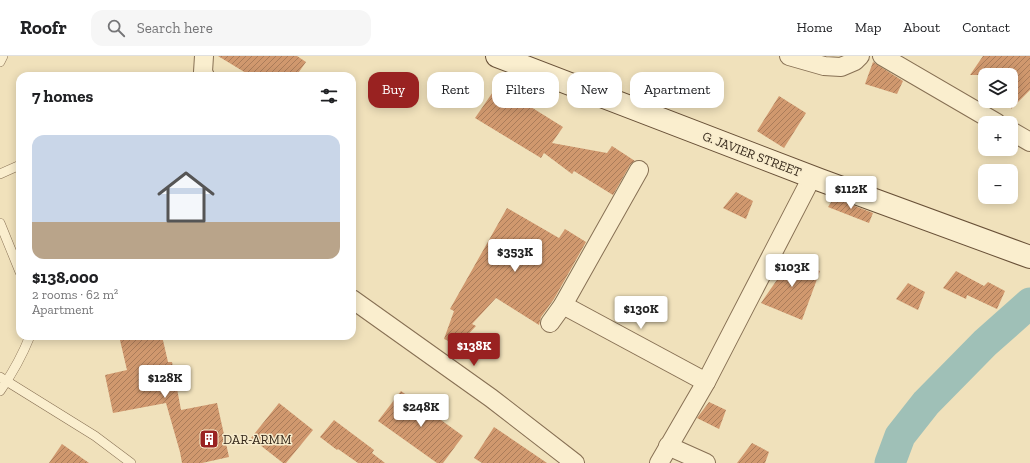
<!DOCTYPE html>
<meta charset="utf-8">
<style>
body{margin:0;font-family:"Zilla Slab",serif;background:#f6f6f6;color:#202124;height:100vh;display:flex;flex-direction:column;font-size:15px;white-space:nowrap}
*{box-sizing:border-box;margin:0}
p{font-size:13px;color:#757577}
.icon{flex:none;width:22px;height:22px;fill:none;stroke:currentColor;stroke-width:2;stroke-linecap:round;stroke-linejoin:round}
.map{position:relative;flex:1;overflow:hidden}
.sheet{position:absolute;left:16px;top:16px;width:340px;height:268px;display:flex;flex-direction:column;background:#fff;border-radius:12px;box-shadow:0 2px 10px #0003}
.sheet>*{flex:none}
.top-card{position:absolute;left:368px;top:16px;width:380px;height:36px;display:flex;gap:8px}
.buttons{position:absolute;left:978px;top:12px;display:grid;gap:8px}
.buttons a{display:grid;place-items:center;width:40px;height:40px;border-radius:8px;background:#fff;box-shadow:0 2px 10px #0003;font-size:20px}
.price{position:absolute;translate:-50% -34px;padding:0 9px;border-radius:4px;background:#fff;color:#222;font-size:13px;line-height:26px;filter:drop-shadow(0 1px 2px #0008)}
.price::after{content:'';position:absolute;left:50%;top:24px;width:12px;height:9px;margin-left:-6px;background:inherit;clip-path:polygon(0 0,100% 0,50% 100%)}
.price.active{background:#992221;color:#fff}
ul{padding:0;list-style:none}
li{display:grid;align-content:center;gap:8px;height:212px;padding:0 16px}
li span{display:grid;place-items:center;height:124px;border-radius:12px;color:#555}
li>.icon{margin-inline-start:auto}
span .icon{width:72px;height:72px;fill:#fffc;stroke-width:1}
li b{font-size:17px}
h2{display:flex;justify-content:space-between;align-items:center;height:48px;padding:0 16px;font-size:17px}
.pill{padding:0 14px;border-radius:12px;background:#fff;box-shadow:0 2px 10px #0003;font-size:14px;line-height:36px}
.pill.active{background:#992221;color:#fff}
header{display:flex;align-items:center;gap:24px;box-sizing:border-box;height:56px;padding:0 20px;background:#fff;border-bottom:1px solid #e0e0e0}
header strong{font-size:19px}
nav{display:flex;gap:22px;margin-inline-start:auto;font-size:14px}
.search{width:280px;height:36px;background:#f6f6f6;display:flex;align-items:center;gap:10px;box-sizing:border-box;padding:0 14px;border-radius:12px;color:#757577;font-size:15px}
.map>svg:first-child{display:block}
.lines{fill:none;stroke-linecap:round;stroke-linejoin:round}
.river{stroke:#9fc0b7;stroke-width:31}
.building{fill:url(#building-hatch)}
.lane-casing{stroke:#877054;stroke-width:10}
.street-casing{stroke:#877054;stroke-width:20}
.secondary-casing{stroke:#695138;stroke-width:24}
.lane{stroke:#faeece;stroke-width:9}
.street{stroke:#faeece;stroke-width:18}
.secondary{stroke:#faeece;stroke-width:22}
.labels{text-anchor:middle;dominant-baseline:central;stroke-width:3;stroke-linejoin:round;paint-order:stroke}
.street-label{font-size:13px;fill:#35281a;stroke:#f7ebcb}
.poi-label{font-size:13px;fill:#35281a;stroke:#f7ebcb;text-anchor:start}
</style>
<header>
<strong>Roofr</strong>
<div class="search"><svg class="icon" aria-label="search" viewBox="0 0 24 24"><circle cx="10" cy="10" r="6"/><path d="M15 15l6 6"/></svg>Search here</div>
<nav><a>Home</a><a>Map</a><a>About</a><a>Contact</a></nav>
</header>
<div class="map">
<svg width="1030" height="407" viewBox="0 0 1030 407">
<defs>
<pattern id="building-hatch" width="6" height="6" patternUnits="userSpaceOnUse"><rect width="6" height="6" fill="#d0986e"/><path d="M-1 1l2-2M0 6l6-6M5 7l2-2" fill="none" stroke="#aa7c5a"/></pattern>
</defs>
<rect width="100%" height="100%" fill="#f0e1bb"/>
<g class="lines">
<path class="river" d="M890 407 900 380 926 347 985 287 1030 247"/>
</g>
<g class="building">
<path d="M218 0H297L306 6 296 20H251Z"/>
<path d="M983 0H1030V34L1011 53V19H970Z"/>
<path d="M873 6 903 25 897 38 865 28Z"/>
<path d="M497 30 563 71 552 87 607 97 612 90 635 105 630 109 613 139 574 115 572 118 544 97 541 102 475 62Z"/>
<path d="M779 40 806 57 784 92 757 75Z"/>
<path d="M736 136 753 145 746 163 723 152Z"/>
<path d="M834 142 873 157 869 167 828 151Z"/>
<path d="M507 152 559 182 565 173 586 186 554 243 541 261 539 269 496 242 472 268 476 270 458 289 444 283 454 255 450 253Z"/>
<path d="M784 200 820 215 802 264 761 247 781 218 775 216Z"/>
<path d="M956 215 984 230 988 226 1005 235 997 253 967 239 966 243 943 232Z"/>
<path d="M908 227 925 236 918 254 896 243Z"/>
<path d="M119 280H162L168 306H172L181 354 217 347 229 401 202 407H182L180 396 166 347 113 357 105 319 127 314Z"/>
<path d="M401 335 463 380 443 407H437L378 365Z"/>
<path d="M709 346 726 354 719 373 697 362Z"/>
<path d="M279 347 313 374 286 407H283L251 382Z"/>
<path d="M334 364 374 394 372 397 385 407H358L338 393 337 394 320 381Z"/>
<path d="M494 371 547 407H482L474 402Z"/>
<path d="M752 387 769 396 765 407H737Z"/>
<path d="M62 388 89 407H49Z"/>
</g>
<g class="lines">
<defs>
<g id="lane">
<path d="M0 6 3 0"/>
<path d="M0 118 20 109"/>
<path d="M0 167 20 216"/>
<path d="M0 321 95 380 131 407"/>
<path d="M0 335C12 318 22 300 30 280"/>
</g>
<g id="street">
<path d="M204 0 203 16 205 20"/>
<path d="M789 0 824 10 841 11 855 5 860 0"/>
<path d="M882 0 997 67"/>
<path d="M1011 75 1030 86"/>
<path d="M352 243 491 342 575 407"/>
<path d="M563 249 706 326"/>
<path d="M550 267 563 249 639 114"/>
<path d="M668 390 706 407"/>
<path d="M659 407 706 326 812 121"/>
</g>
<path id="secondary" d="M497 0 820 124 1030 201"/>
</defs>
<use href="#lane" class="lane-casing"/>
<use href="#street" class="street-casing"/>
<use href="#secondary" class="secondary-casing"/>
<use href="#lane" class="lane"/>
<use href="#street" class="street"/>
<use href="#secondary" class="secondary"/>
</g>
<defs>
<symbol id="building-square" viewBox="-11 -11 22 22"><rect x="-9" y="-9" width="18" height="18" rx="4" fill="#992221" stroke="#f7ebcb"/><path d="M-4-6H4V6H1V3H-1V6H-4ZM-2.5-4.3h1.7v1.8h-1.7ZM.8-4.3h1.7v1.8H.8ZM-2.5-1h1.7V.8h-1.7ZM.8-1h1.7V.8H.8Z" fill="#fff"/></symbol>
</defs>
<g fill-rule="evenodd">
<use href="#building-square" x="198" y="372" width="22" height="22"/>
</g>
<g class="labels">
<g class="street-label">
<text transform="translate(752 98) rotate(21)">G. JAVIER STREET</text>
</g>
<g class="poi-label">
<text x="223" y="383">DAR-ARMM</text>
</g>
</g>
</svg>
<div class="buttons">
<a><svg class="icon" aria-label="layers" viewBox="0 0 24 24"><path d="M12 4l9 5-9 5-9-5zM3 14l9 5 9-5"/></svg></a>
<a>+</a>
<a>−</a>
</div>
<b class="price" style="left:851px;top:154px">$112K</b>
<b class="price" style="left:515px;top:217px">$353K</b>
<b class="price" style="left:792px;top:232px">$103K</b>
<b class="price" style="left:641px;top:274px">$130K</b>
<b class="price active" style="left:474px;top:311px">$138K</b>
<b class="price" style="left:165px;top:343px">$128K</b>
<b class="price" style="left:421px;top:372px">$248K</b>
<div class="top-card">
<a class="pill active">Buy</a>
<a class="pill">Rent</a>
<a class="pill">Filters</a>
<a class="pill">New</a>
<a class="pill">Apartment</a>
</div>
<section class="sheet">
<h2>7 homes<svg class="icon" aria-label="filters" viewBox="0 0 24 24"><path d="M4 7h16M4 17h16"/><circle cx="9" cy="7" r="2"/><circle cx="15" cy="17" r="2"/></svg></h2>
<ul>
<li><span style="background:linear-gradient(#c9d6e8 70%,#b9a48a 0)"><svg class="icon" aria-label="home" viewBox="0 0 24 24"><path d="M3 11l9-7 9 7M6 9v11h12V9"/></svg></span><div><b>$138,000</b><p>2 rooms · 62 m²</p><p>Apartment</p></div></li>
</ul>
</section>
</div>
